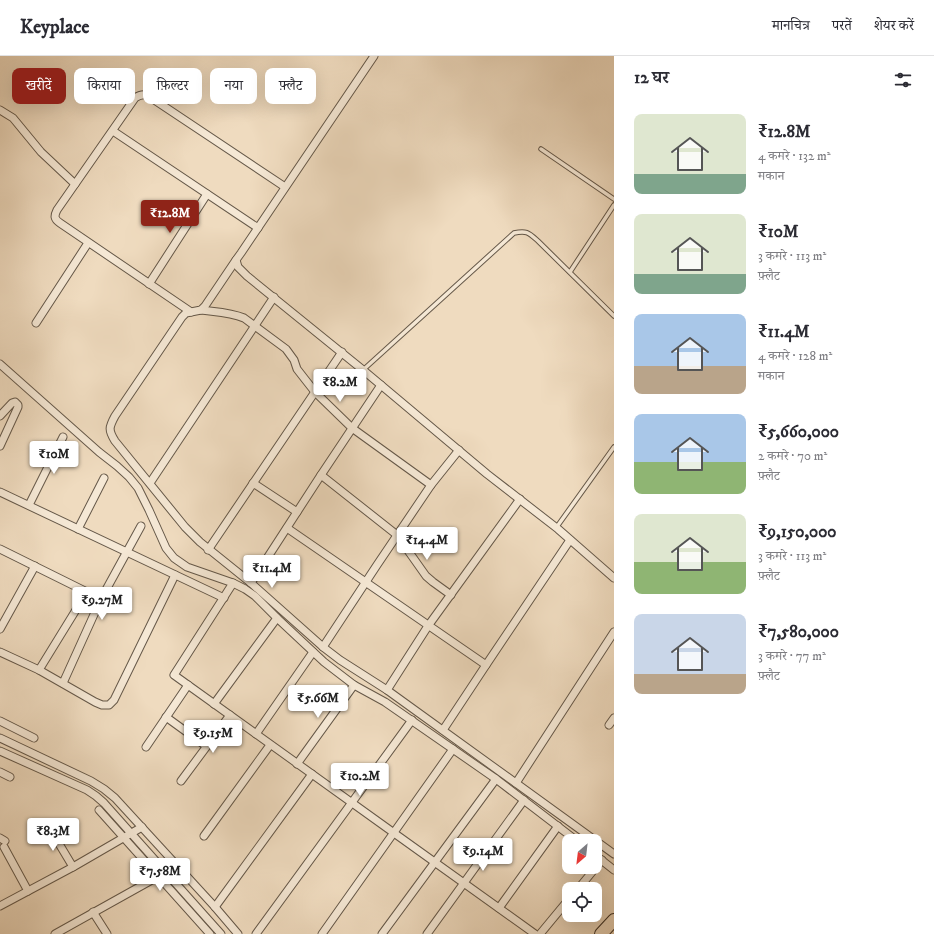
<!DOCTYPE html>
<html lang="hi">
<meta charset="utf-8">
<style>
body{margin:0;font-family:"IM FELL DW Pica","Noto Serif Devanagari",serif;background:#f7f7f7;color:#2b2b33;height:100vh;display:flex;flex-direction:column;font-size:15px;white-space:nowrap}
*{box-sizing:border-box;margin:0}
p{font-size:13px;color:#7c7c81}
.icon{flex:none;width:22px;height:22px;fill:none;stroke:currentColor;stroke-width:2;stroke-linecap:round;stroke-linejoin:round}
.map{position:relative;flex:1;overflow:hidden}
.drawer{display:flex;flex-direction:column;background:#fff;width:320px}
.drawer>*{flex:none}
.top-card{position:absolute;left:12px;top:12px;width:380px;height:36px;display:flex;gap:8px}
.needle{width:26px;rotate:208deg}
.tools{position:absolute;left:562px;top:778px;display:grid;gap:8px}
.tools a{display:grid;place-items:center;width:40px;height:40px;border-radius:8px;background:#fff;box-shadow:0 4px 16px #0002;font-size:20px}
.price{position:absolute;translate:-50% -34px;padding:0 9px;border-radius:4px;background:#fff;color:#222;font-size:13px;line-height:26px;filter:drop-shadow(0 1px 2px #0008)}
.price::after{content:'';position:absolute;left:50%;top:24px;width:12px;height:9px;margin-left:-6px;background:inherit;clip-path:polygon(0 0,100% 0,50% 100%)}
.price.active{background:#8f2418;color:#fff}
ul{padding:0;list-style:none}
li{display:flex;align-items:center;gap:12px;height:100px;padding:0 20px}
li span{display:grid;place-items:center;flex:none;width:112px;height:80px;border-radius:8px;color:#555}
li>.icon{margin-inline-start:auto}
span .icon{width:48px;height:48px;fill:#fffc;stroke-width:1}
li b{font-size:17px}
h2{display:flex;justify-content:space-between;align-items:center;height:48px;padding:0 20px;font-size:17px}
.tag{padding:0 14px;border-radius:8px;background:#fff;box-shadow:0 4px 16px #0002;font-size:14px;line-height:36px}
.tag.active{background:#8f2418;color:#fff}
header{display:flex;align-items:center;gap:24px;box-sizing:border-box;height:56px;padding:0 20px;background:#fff;border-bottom:1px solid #e1e1e2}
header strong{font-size:19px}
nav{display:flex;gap:22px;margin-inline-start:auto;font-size:14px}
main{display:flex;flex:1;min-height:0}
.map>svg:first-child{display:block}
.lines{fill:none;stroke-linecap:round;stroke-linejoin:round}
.service-casing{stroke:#655849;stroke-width:5.5}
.minor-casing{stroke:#655849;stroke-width:9}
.primary-casing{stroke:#372c22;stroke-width:14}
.service{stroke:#f5e8d5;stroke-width:3.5}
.minor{stroke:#f5e8d5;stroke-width:7}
.primary{stroke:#efdbbf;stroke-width:12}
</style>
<header>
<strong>Keyplace</strong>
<nav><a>मानचित्र</a><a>परतें</a><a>शेयर करें</a></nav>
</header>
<main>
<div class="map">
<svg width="614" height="878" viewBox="0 0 614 878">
<rect width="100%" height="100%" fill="#efdbbf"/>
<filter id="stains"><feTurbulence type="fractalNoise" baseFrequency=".005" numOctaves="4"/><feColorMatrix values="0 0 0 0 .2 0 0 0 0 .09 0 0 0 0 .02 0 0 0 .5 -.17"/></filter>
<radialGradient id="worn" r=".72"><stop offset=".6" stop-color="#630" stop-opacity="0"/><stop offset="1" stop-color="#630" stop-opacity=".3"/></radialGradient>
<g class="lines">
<defs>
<g id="service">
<path d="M541 93 614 143"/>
<path d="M570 216 614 149"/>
<path d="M363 314 514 177C527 174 529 177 538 185L614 260"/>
<path d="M556 472 614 391"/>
</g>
<g id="minor">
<path d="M374 0 241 197 236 204 238 211 247 220 363 314 487 418 558 473 614 522"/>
<path d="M0 54 13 62 41 96 75 128"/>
<path d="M113 75 258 172"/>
<path d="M236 204 205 250 201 254 186 257 182 261 115 360C109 371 108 374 115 385L185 471 200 486 251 527 323 591 340 604 387 634 614 798"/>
<path d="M149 228 207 138"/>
<path d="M201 254C216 256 230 256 244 262L286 293 294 304 297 313 304 322 315 336 352 372 431 429"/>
<path d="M191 256 60 167C54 163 54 160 57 154L135 42C139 39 142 38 147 39L285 131"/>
<path d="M36 267 88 187"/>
<path d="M0 308 99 396 117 410 129 421 138 432 149 454 166 492 174 502 187 511 233 527 245 533 255 540 277 562 324 606 354 629 385 646 496 723 577 785"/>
<path d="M0 360 12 347 15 346 18 349V351L0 390"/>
<path d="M321 419 397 479 426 520 433 526 451 539"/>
<path d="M150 427 274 241"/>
<path d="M253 427 297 456"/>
<path d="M0 436 224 542"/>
<path d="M29 449 63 381"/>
<path d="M287 472 486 609"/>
<path d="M78 473 104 422"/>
<path d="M0 493 101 543"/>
<path d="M208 494 342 296"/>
<path d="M233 527 174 619 394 777 535 878"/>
<path d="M251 527 321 419 381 329"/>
<path d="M0 573 35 510"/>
<path d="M323 591 377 509 431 429 459 394"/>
<path d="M0 596 39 614 95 646 102 649H109L114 644 175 519"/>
<path d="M39 614 87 536"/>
<path d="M63 627 101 543 141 470"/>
<path d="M387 634 428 570 520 443"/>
<path d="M214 648 277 562"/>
<path d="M166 661 206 690"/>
<path d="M0 665 34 682"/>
<path d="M609 669 614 662"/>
<path d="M443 674 486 609 570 484"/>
<path d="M256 678 313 596"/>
<path d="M0 682 91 725 104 733 115 742 215 851 238 878"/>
<path d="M146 691 188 629"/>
<path d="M0 695 87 734 96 740 104 747 221 878"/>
<path d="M297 708 354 629"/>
<path d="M0 716 10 721"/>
<path d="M181 725 230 659"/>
<path d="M516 727 614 576"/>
<path d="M99 754 210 878"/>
<path d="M49 771 73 811"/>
<path d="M204 780 270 689"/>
<path d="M0 782 5 785"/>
<path d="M4 791 28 835"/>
<path d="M595 799 614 814"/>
<path d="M578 833 602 804"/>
<path d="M0 850 73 811 142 771"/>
<path d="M215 851 312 718"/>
<path d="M499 852 558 770"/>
<path d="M93 856 107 878"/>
<path d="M55 878 159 820"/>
<path d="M256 878 412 664"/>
<path d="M322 878 453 693"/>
<path d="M382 878 496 723"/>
<path d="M427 878 524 744"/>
<path d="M540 878 569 843"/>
</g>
<path id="primary" d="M601 878 614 864"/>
</defs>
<use href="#service" class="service-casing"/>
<use href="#minor" class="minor-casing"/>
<use href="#primary" class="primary-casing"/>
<use href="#service" class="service"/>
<use href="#minor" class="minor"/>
<use href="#primary" class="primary"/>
</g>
<rect width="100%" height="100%" filter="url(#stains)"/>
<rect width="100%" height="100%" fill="url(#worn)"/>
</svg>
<div class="tools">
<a><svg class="needle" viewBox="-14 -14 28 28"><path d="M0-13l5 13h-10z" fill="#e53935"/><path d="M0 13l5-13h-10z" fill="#7c7c81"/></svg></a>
<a><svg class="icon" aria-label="locate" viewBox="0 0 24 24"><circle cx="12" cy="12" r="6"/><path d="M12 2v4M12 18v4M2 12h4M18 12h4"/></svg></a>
</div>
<b class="price active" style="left:170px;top:178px">₹12.8M</b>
<b class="price" style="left:340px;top:347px">₹8.2M</b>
<b class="price" style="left:54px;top:419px">₹10M</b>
<b class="price" style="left:427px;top:505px">₹14.4M</b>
<b class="price" style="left:272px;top:533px">₹11.4M</b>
<b class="price" style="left:102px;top:565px">₹9.27M</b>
<b class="price" style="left:318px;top:663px">₹5.66M</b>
<b class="price" style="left:213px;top:698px">₹9.15M</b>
<b class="price" style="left:360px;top:741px">₹10.2M</b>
<b class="price" style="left:53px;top:796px">₹8.3M</b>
<b class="price" style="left:483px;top:816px">₹9.14M</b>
<b class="price" style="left:160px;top:836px">₹7.58M</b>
<div class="top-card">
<a class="tag active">खरीदें</a>
<a class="tag">किराया</a>
<a class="tag">फ़िल्टर</a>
<a class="tag">नया</a>
<a class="tag">फ़्लैट</a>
</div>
</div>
<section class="drawer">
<h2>12 घर<svg class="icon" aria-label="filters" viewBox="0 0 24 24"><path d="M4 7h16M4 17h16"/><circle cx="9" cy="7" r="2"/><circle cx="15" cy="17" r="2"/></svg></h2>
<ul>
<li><span style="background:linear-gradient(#dfe7d0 75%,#7fa58c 0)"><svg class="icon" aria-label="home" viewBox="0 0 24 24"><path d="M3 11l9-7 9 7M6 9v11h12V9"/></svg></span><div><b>₹12.8M</b><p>4 कमरे · 132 m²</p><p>मकान</p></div></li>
<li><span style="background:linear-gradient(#dfe7d0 75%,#7fa58c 0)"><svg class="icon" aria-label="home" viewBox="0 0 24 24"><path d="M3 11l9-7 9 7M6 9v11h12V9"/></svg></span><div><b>₹10M</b><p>3 कमरे · 113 m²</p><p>फ़्लैट</p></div></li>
<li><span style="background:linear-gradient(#a9c7e8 65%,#b9a48a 0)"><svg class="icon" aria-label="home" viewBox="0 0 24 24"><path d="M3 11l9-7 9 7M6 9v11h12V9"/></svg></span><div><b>₹11.4M</b><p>4 कमरे · 128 m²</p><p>मकान</p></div></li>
<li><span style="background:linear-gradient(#a9c7e8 60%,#8fb573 0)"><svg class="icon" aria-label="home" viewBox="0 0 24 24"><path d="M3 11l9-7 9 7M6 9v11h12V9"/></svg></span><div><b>₹5,660,000</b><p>2 कमरे · 70 m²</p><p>फ़्लैट</p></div></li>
<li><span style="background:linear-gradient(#dfe7d0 60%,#8fb573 0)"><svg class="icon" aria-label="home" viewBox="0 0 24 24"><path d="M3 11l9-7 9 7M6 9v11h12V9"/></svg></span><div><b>₹9,150,000</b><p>3 कमरे · 113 m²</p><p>फ़्लैट</p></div></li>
<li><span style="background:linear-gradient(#c9d6e8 75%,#b9a48a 0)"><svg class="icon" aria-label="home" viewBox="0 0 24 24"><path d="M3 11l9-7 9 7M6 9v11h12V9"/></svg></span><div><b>₹7,580,000</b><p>3 कमरे · 77 m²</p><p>फ़्लैट</p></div></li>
</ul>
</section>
</main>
